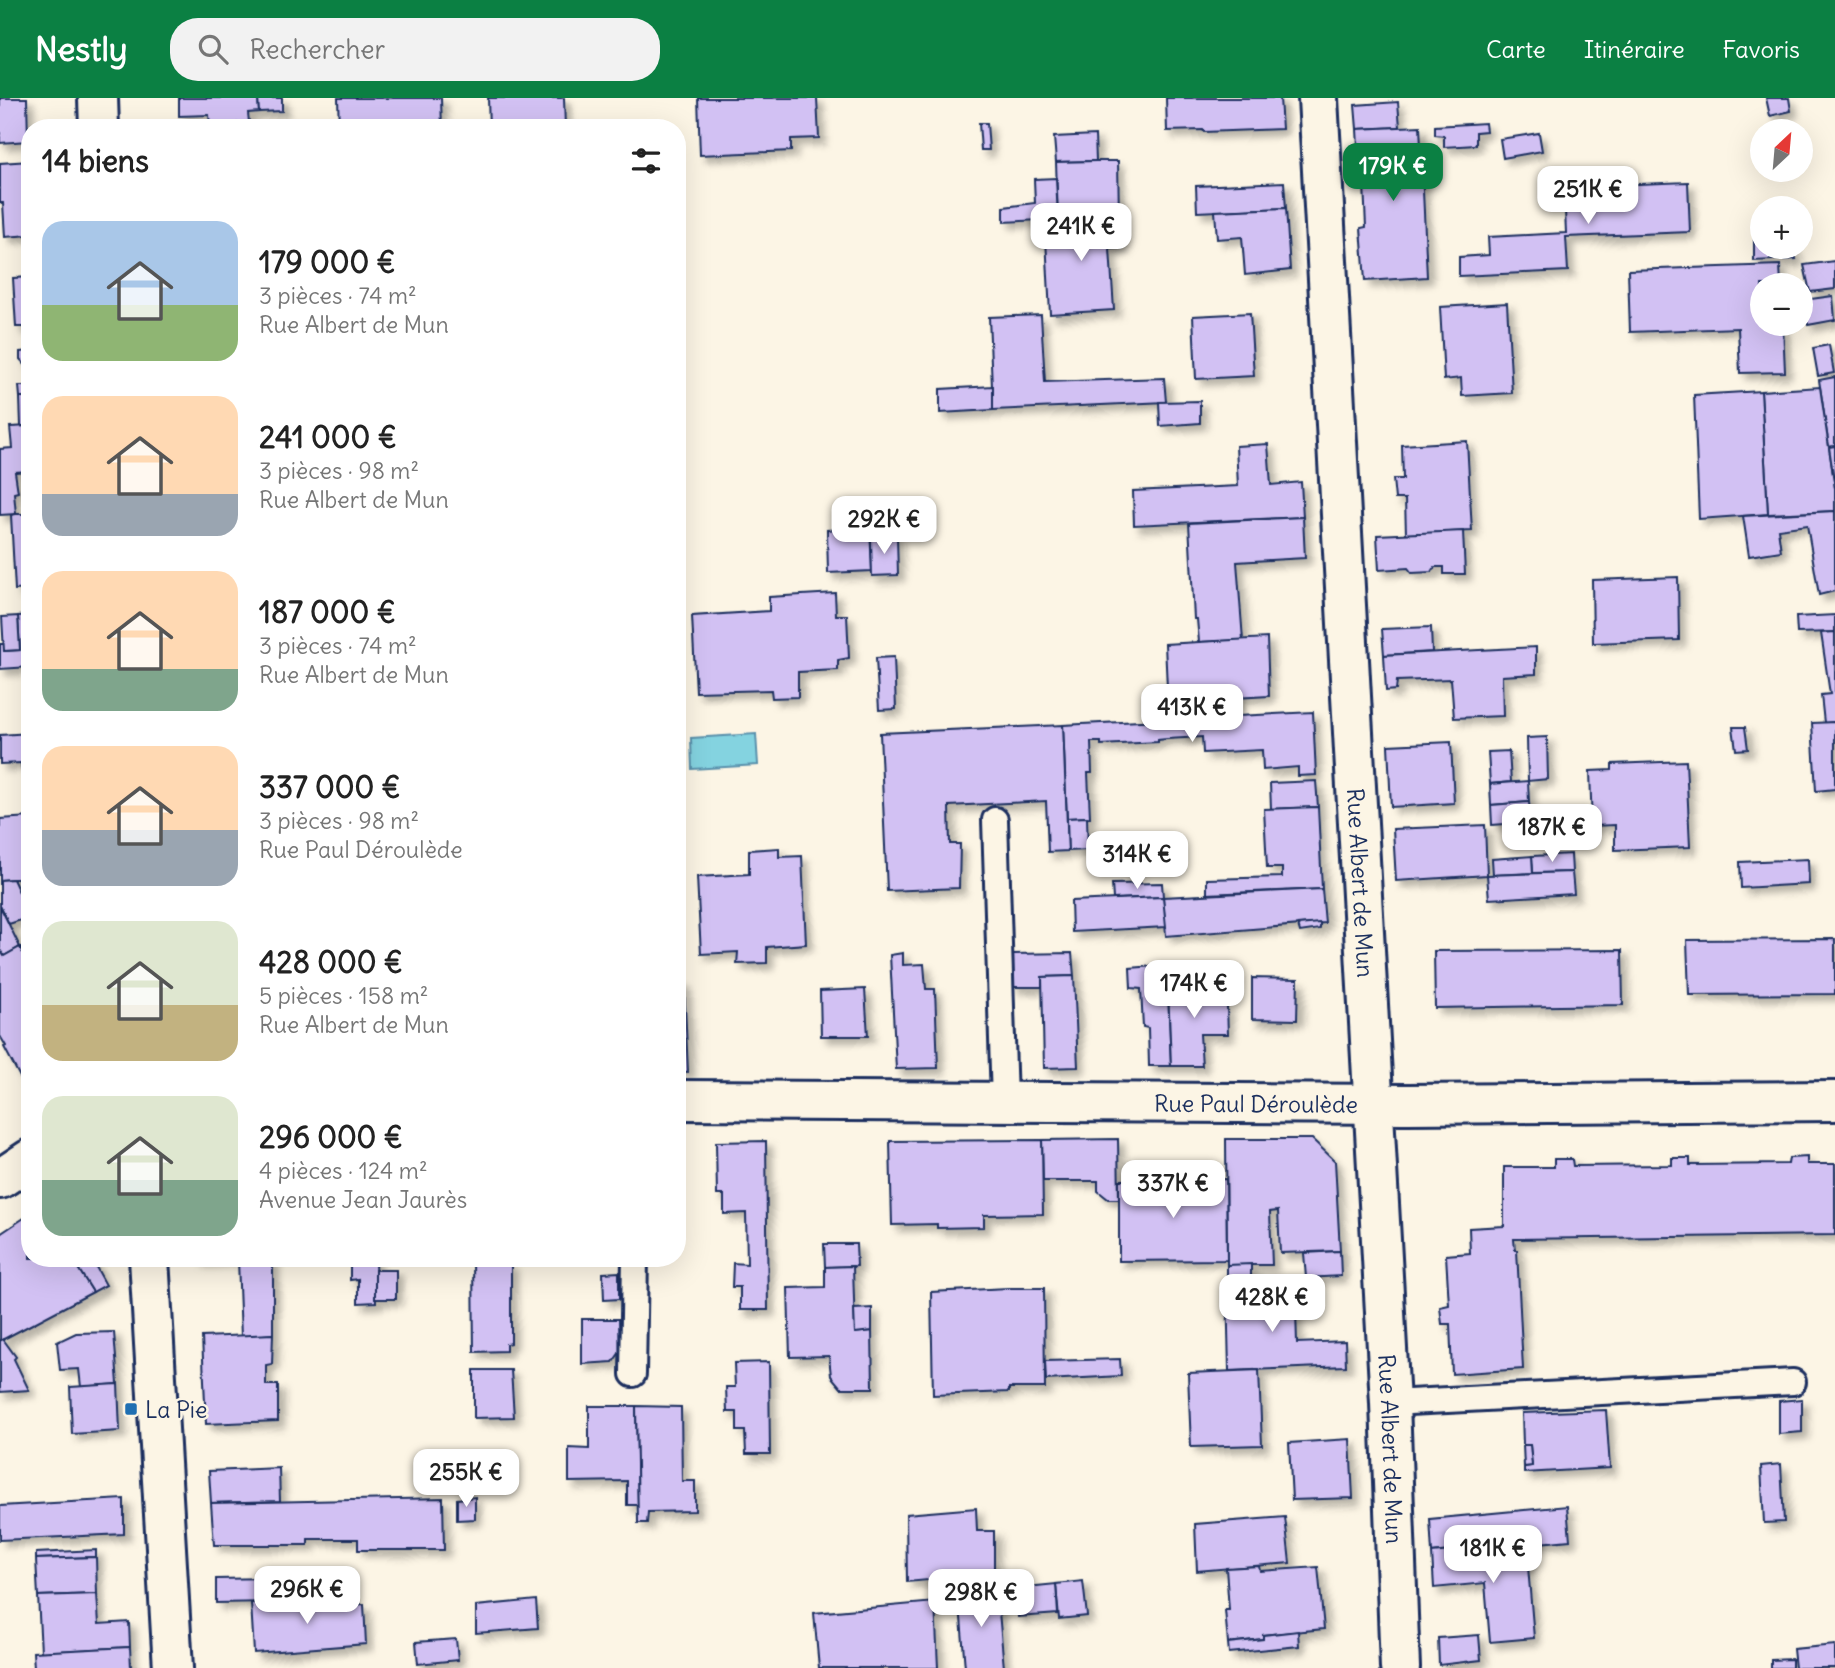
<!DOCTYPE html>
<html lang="fr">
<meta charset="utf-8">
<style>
body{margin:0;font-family:Delius,sans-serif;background:#f2f2f2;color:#222;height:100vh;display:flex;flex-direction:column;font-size:26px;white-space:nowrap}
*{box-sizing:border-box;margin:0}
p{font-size:23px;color:#767676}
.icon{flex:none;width:38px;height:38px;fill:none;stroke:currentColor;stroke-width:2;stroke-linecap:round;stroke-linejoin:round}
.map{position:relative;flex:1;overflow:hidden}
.drawer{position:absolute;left:21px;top:21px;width:665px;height:1148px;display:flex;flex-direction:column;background:#fff;border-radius:28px;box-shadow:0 7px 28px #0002}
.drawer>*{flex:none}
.needle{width:46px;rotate:26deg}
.tools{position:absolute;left:1750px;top:21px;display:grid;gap:14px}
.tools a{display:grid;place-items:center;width:63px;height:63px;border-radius:50%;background:#fff;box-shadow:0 7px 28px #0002;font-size:35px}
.price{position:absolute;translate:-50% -60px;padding:0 16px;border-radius:14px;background:#fff;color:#222;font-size:23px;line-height:46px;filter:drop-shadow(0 2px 4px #0008)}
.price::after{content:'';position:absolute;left:50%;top:42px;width:21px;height:16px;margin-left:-10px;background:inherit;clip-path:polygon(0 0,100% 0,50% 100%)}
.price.active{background:#0b8043;color:#fff}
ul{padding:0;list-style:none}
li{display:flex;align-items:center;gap:21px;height:175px;padding:0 21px}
li span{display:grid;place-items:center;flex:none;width:196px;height:140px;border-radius:21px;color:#555}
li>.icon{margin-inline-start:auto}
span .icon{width:84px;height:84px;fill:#fffc;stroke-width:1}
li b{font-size:30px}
h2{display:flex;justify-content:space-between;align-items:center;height:84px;padding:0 21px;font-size:30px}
header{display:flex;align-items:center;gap:42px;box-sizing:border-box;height:98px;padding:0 35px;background:#0b8043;color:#fff}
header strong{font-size:33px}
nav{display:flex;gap:38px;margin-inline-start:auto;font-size:24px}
.search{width:490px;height:63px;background:#f2f2f2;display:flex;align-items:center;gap:18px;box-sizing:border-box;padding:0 24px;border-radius:28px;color:#767676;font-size:26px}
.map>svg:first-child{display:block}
.water{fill:#84d3e0;stroke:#5a91ac;stroke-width:2}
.building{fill:#d2c1f3;stroke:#1b2f5e;stroke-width:2;filter:url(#shadow)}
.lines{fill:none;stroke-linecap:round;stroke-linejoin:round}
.service-casing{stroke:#1b2f5e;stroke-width:30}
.minor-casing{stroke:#1b2f5e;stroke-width:44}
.service{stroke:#fcf5e5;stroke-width:24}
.minor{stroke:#fcf5e5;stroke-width:38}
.poi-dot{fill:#1f6fb2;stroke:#fcf5e5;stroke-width:2.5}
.labels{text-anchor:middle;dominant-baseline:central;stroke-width:5;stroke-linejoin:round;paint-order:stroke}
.street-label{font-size:23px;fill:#1b2f5e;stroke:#fcf5e5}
.poi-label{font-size:23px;fill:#1b2f5e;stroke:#fcf5e5;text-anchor:start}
</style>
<header>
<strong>Nestly</strong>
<div class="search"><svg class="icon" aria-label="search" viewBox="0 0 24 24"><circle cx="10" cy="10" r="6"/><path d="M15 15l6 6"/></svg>Rechercher</div>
<nav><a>Carte</a><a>Itinéraire</a><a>Favoris</a></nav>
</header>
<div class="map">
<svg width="1835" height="1570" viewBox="0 0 1835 1570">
<defs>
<filter id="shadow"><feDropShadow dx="6" dy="6" stdDeviation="3.5" flood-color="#0004"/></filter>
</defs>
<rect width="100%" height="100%" fill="#fcf5e5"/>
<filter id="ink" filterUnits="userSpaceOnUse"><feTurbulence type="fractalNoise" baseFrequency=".0143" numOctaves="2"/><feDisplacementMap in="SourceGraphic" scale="14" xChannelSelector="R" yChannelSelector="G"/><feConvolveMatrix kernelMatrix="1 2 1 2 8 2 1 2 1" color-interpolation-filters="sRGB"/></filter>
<g filter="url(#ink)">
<path class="water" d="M756 636 758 667 692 671 691 640Z"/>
<g class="building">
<path d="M0 0H27L28 43 0 45Z"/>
<path d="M179 0H258L259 14 248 15 249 24 210 27 209 17 179 18Z"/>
<path d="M258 0H282V13L259 14Z"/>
<path d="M338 0H441L442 30H339Z"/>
<path d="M488 0H564L565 30H489Z"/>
<path d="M698 0H817L819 40 791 41V53L700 57Z"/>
<path d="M1166 0H1280L1282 31 1204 34 1203 32 1167 33Z"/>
<path d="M1766 0H1789L1791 13 1770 18Z"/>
<path d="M1398 4 1400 29 1357 31 1355 7Z"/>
<path d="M979 25H987L989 52H981Z"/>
<path d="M1485 25 1486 33 1476 34V47L1444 49V38L1435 37V28Z"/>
<path d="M1420 28 1427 179 1365 183 1361 130 1366 129 1364 86 1360 85 1357 31Z"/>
<path d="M1539 35 1542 53 1503 60 1500 41Z"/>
<path d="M1095 37 1096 63 1056 64 1054 39Z"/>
<path d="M30 63V137L5 139 3 105H0V65Z"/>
<path d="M1096 63H1118L1119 118 1058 121 1056 64Z"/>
<path d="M1056 80 1058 121 1004 124V109L1035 105 1034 81Z"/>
<path d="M1284 84 1286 110 1197 114 1196 88Z"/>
<path d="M1688 84 1690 134 1566 139 1568 173 1459 178V159L1489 157 1488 139 1566 135 1564 89Z"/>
<path d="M1286 110 1290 172 1245 177 1242 139 1217 141 1215 113Z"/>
<path d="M1119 118 1122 150 1110 151 1114 212 1050 216 1045 122Z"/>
<path d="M1762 139V149H1793L1796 161 1754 163V140Z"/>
<path d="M1835 163V191L1810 194 1804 167Z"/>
<path d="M1780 167 1781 187H1762V226H1783L1785 274 1740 275 1738 230 1630 234 1628 172Z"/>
<path d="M30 179V229H16L13 180Z"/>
<path d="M1833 198 1835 222 1808 227 1803 202Z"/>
<path d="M1507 205 1512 295 1462 298 1461 280 1444 282 1440 209Z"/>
<path d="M1250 215 1254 278 1196 281 1193 218Z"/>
<path d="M1041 217 1045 284 1164 280 1166 304 993 312 989 219Z"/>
<path d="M1829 247 1834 275 1818 278 1813 250Z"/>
<path d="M30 253V270L29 271 20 261V254Z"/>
<path d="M1835 279V348L1829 349 1819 282Z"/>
<path d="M19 288H30V299H20Z"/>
<path d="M993 288V312L940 315V291Z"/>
<path d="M1820 289 1835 390V413L1768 416 1761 293Z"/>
<path d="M1761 293 1768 416 1699 421 1694 297Z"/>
<path d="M20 299H30V328H21Z"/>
<path d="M1200 303V325L1160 328 1159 304Z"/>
<path d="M30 328V373L15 374 18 394 14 395 16 416 0 417V351L12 350 10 329Z"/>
<path d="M1467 343 1472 433 1406 436 1405 401H1395L1393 381H1403L1402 347Z"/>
<path d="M1268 346 1271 387 1301 384 1303 419 1134 427 1133 393 1238 388 1236 348Z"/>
<path d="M1835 348V390L1829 349Z"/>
<path d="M869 402H890L892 439H871Z"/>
<path d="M1835 413V493L1819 497 1807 427 1778 431 1781 453 1749 458 1743 418Z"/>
<path d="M16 416H30V491L15 492 11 417Z"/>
<path d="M1303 419 1305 460 1237 464 1243 542 1199 544 1197 521H1194L1189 425Z"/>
<path d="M870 429 872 473 828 475 827 432Z"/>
<path d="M1463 433 1465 476H1444V469H1435L1432 474 1412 475 1408 470 1379 472 1377 437Z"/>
<path d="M897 438 898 477 872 478 871 439Z"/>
<path d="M1678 479 1679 542 1593 545 1592 482Z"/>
<path d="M835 495 836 517H847L849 560 838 562V572L798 574V599L772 600 771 592 696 594 692 518 769 513V499Z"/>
<path d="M30 517V569L0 571V546H4V553L20 552 18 518Z"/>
<path d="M1835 517V534L1797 535 1796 519Z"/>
<path d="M18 518 20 552 4 553 2 519Z"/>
<path d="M1431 529 1432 554 1384 557 1382 531Z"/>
<path d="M1835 534V624L1824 625 1821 597 1830 596 1821 535Z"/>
<path d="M1267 540 1269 598 1235 600 1236 609 1168 612 1165 546Z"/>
<path d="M1536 549V576L1502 578 1503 618 1454 620 1451 581 1397 583 1396 592 1386 593 1384 557Z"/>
<path d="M894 559 896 611 879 612 876 560Z"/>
<path d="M1313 614 1316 677 1298 678V669L1263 672 1262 652 1203 655 1202 639 1167 641 1158 642V644L1101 647V644H1091L1092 675H1088L1090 719 1067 720 1063 627Z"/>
<path d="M1835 624V691L1816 693 1812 625Z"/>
<path d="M1063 627 1068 753 1048 754 1046 703 949 708 950 746H960L959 790 887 793 880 635Z"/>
<path d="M1733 629H1745L1748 651 1736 652Z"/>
<path d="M30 635V672L22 673 21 665 0 666V637Z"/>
<path d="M1547 639 1548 681 1528 683 1527 640Z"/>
<path d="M1451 644 1454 705 1391 709 1388 647Z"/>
<path d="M1509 653 1511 684 1490 686 1488 654Z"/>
<path d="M1686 663 1690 749 1615 752V727L1592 728 1590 673 1612 672V666Z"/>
<path d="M1316 683 1318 709 1271 711 1270 685Z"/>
<path d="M1528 683 1529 704 1491 707 1490 686Z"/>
<path d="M1529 704 1531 724 1492 727 1491 707Z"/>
<path d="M1318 709 1322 791 1207 796V781L1282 779V770H1267L1264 711Z"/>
<path d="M30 719V780L0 782V721Z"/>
<path d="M1087 719 1088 752 1068 753 1067 720Z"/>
<path d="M1485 727 1487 777 1396 783 1393 731Z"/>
<path d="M779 750V759L802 758 806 846 767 849V865L737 866 738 854 701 856 697 779 749 776V752Z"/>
<path d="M1571 756 1572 774 1533 775 1532 758Z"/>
<path d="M1532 758 1533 775 1493 777 1492 761Z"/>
<path d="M1808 761 1809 786 1741 790 1740 764Z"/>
<path d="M1572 774 1574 796 1489 801 1487 777Z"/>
<path d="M13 781 25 807 30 806V819L9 826 0 808V782Z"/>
<path d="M1162 785 1163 799 1113 801 1112 786Z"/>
<path d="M1322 791 1325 825 1166 838 1163 799Z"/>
<path d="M1163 799 1166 829 1072 834 1071 803Z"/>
<path d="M0 808 20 849 4 858 0 852Z"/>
<path d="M1320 825V831L1300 834 1298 827Z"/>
<path d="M1835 841V896L1689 897 1687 842Z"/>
<path d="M20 849 30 870V998L4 949 6 948 0 938V852L4 858Z"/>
<path d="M20 849H30V870Z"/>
<path d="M1622 852 1623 907 1435 910 1434 853Z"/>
<path d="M903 855V867L924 866 926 891H935L938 970 896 971 890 857Z"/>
<path d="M1072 855 1074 878 1042 879V889H1013L1012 856Z"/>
<path d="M1167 867 1171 968H1149L1148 930 1143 929 1141 891 1131 890 1130 870Z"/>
<path d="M1234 872 1233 880 1211 879 1212 873Z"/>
<path d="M1074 878 1078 969 1044 970 1042 879Z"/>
<path d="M1198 880H1216L1217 908H1227L1228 936H1200L1202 968H1171L1168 888 1198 885Z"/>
<path d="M1252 880 1298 881 1297 922 1252 921Z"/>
<path d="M677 884H684L688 974 677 973Z"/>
<path d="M865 891 868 938H821L820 893Z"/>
<path d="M1118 1041 1119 1101H1108L1098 1093V1083H1043L1042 1042Z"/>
<path d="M1226 1041H1312L1335 1063 1340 1153 1280 1155 1278 1113 1270 1114 1272 1167H1227Z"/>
<path d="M1042 1042 1043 1116 984 1117V1129L937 1130V1126L892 1127 890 1043Z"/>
<path d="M766 1043 768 1212H740V1189H732L733 1165 747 1166 746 1115 724 1116V1097H717L716 1044Z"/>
<path d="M1807 1059V1066H1835V1137L1514 1141 1515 1152H1517L1523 1271 1452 1276 1450 1226H1442L1440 1209 1449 1207 1446 1157 1470 1155 1469 1130 1504 1128V1069H1554V1061H1572L1573 1068 1672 1067V1060H1690V1067L1788 1066 1789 1060Z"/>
<path d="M1226 1081 1227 1162 1119 1163V1082Z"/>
<path d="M30 1116V1160H72L93 1194 0 1243V1136Z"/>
<path d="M824 1146H856L857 1168 825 1169Z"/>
<path d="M1340 1153 1341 1178 1306 1180 1304 1155Z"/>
<path d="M86 1160H91L106 1187 93 1194 76 1167Z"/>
<path d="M198 1160H264L199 1163Z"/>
<path d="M273 1160V1236L241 1239 238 1162Z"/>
<path d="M350 1160H375L376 1204 358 1205V1181L350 1182Z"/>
<path d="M473 1160H504V1167L511 1166V1245L506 1246V1253L474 1254Z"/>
<path d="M1251 1166V1188H1227V1167Z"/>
<path d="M853 1168 855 1235 872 1233 873 1290H841L831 1278 829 1258 790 1259 788 1190 825 1189V1169Z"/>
<rect x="375" y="1172" width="21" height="29"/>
<path d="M619 1174V1201L604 1202 603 1175Z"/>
<path d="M1227 1188H1280L1281 1213 1296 1212 1297 1245 1345 1243 1346 1268 1229 1273Z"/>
<path d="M1008 1190H1044L1045 1290H1009V1294L933 1297 931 1194Z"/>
<path d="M872 1210V1233L855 1235 854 1211Z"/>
<path d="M582 1221H619L620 1254 613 1264 582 1266Z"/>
<path d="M114 1234 118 1286 81 1289 79 1271 60 1272 57 1244 76 1235Z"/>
<path d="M273 1236 272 1266 266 1267V1287H278V1323L206 1326 202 1239Z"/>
<path d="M3 1241 16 1259 14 1261 29 1292 0 1294V1243Z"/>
<path d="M1120 1261 1121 1278 1046 1282 1045 1263Z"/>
<path d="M769 1264 770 1356H746L745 1333H737V1314H727L726 1289H735L734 1265Z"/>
<path d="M474 1272H511L514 1319 474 1320Z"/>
<path d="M1259 1272 1262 1347 1191 1349 1188 1275Z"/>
<path d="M118 1286 120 1333 72 1336 70 1289Z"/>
<path d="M1802 1301V1334L1779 1336V1303Z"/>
<path d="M589 1308H636L638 1407H627V1383L569 1384V1350L589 1351Z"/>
<path d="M636 1308 681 1309 682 1383H695V1413L648 1414 647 1425H638Z"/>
<path d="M1606 1312 1610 1370 1524 1375V1369L1532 1368 1530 1347H1523L1522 1315Z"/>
<path d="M1350 1341 1353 1400 1292 1402 1289 1345Z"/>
<path d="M1523 1347H1530L1532 1368 1524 1369Z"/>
<path d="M1781 1366 1784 1424 1764 1425 1761 1368Z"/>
<path d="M279 1370 280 1403 211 1405 209 1373Z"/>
<path d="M475 1399V1421L457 1422V1401Z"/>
<path d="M443 1400 444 1452H358V1441H308V1447H214L211 1405Z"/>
<path d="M124 1401V1436L0 1442V1408Z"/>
<path d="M1567 1408 1570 1442 1432 1455 1430 1421Z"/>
<path d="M976 1410 977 1433H994V1476L907 1484 906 1416Z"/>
<path d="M1285 1419 1290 1465 1197 1473 1195 1426Z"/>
<path d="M1526 1445 1534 1540 1490 1544 1485 1485 1434 1490 1432 1455Z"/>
<path d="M96 1452V1459L36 1461V1455Z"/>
<path d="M96 1459 97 1496 38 1498 36 1461Z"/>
<path d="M1259 1468 1260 1473 1318 1469 1324 1531 1263 1537V1541L1228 1545 1225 1512H1229L1226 1470Z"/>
<path d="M272 1480 273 1504 216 1505V1481Z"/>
<path d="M1083 1483 1087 1518 1059 1521 1056 1486Z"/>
<path d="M1056 1486 1058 1516 1018 1519 1017 1490Z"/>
<path d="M997 1491 1004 1570H965L959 1494Z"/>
<path d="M97 1496 99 1526 129 1524 130 1549 41 1554 38 1498Z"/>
<path d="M536 1502 538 1530 476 1535V1508Z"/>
<path d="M341 1503V1507L364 1506 366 1546 254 1555 251 1505Z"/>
<path d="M935 1504 938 1570H819L814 1515Z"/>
<path d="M1298 1533 1299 1548 1229 1555 1228 1545 1263 1541V1537Z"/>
<path d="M1479 1537 1481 1562 1439 1567 1438 1540Z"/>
<path d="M456 1541 458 1562 418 1566 416 1544Z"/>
<path d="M1835 1547V1570H1795L1793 1551Z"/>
<path d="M130 1549 131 1570H34L33 1554Z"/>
<path d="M1792 1561V1570H1771V1562Z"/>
</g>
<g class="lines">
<defs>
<g id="service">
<path d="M995 722 1004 1003"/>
<path d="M633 1276 635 1160"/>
<path d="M1390 1305 1793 1284"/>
</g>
<g id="minor">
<path d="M98 0 99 30"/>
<path id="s1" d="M1318 0 1390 1305 1400 1570"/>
<path id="s2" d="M677 1002 1407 1006 1835 1003"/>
<path d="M0 1081 30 1061"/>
<path d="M149 1160 173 1570"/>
</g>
</defs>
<use href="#service" class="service-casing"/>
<use href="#minor" class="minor-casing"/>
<use href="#service" class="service"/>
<use href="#minor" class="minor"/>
</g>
</g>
<rect class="poi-dot" x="124" y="1304" width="14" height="14" rx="3.5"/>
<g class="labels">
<g class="street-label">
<text stroke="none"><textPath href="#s1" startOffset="786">Rue Albert de Mun</textPath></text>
<text stroke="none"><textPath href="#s2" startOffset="579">Rue Paul Déroulède</textPath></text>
<text stroke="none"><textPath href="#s1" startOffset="1353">Rue Albert de Mun</textPath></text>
</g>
<g class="poi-label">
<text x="145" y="1311">La Pie</text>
</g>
</g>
</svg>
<div class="tools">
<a><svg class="needle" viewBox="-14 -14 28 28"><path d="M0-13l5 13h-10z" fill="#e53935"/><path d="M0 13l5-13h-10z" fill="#767676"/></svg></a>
<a>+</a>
<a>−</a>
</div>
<b class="price active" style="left:1393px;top:105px">179K €</b>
<b class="price" style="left:1588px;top:128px">251K €</b>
<b class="price" style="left:1081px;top:165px">241K €</b>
<b class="price" style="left:884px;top:458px">292K €</b>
<b class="price" style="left:1192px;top:646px">413K €</b>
<b class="price" style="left:1552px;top:766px">187K €</b>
<b class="price" style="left:1137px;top:793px">314K €</b>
<b class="price" style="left:1194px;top:922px">174K €</b>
<b class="price" style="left:1173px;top:1122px">337K €</b>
<b class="price" style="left:1272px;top:1236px">428K €</b>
<b class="price" style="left:466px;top:1411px">255K €</b>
<b class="price" style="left:1493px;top:1487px">181K €</b>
<b class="price" style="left:307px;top:1528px">296K €</b>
<b class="price" style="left:981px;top:1531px">298K €</b>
<section class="drawer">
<h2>14 biens<svg class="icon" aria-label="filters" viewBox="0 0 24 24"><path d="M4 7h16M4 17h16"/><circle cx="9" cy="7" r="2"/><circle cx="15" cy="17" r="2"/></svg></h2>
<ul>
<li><span style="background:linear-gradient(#a9c7e8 60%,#8fb573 0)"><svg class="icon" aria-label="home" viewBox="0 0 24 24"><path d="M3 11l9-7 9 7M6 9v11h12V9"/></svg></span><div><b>179 000 €</b><p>3 pièces · 74 m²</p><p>Rue Albert de Mun</p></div></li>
<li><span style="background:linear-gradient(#ffd9b3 70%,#9aa5b1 0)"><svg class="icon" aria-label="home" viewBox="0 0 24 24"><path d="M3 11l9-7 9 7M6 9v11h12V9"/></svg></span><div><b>241 000 €</b><p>3 pièces · 98 m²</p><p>Rue Albert de Mun</p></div></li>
<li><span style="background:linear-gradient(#ffd9b3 70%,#7fa58c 0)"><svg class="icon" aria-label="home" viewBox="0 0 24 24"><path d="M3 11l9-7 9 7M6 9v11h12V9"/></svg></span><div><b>187 000 €</b><p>3 pièces · 74 m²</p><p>Rue Albert de Mun</p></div></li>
<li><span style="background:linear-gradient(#ffd9b3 60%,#9aa5b1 0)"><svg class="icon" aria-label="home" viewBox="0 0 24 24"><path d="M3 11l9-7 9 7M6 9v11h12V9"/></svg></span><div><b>337 000 €</b><p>3 pièces · 98 m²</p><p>Rue Paul Déroulède</p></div></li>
<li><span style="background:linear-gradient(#dfe7d0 60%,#c2b280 0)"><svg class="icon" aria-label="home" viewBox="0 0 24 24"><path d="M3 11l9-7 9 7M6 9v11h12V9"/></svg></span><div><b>428 000 €</b><p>5 pièces · 158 m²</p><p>Rue Albert de Mun</p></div></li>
<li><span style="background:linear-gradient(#dfe7d0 60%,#7fa58c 0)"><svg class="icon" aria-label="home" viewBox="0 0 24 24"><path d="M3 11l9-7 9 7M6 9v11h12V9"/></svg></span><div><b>296 000 €</b><p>4 pièces · 124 m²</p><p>Avenue Jean Jaurès</p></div></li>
</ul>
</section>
</div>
